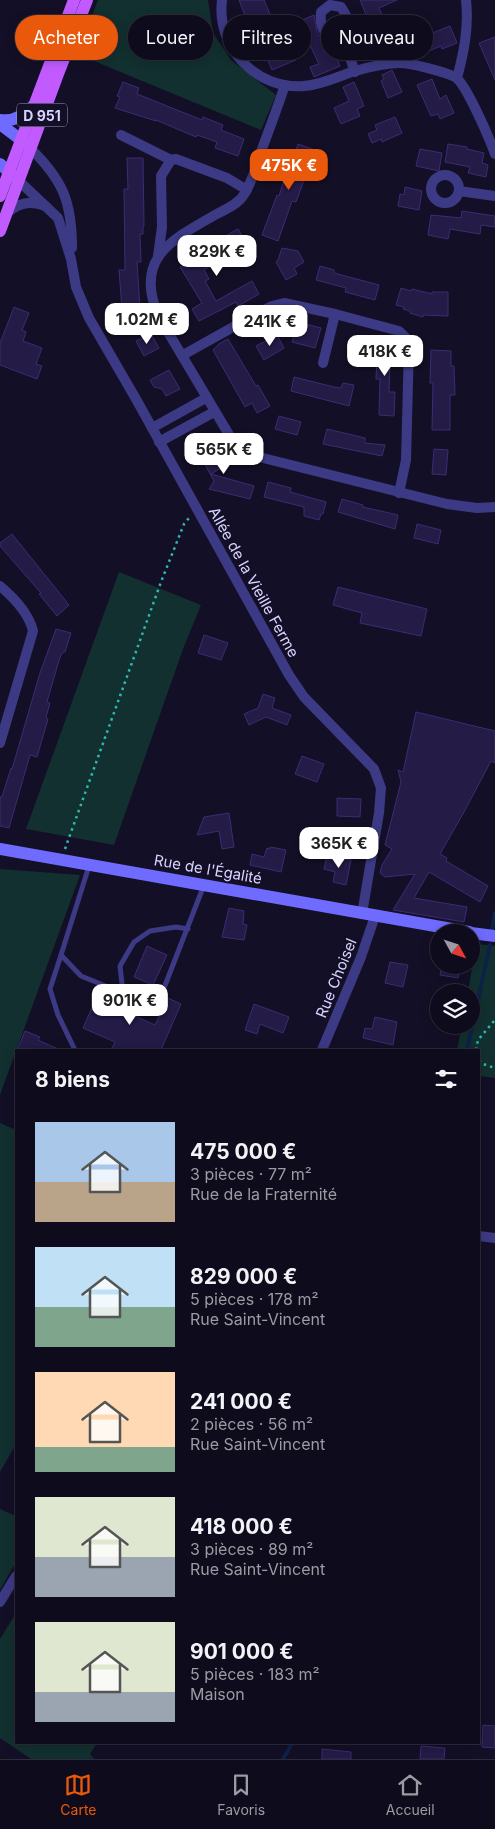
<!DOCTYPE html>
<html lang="fr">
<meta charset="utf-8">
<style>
body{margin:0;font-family:Inter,sans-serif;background:#171425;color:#f1f3f6;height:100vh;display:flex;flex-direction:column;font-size:19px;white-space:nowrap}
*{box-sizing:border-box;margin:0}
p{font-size:16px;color:#9b9ba3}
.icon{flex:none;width:28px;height:28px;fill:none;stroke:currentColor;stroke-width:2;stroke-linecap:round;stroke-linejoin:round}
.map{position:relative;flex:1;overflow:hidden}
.drawer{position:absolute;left:15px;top:1049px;width:465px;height:695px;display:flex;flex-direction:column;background:#0e0b1c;border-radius:0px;box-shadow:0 2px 12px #0003,0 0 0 1px #2e2b3b}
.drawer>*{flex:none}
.hud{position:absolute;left:15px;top:15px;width:465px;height:45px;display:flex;gap:10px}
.needle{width:32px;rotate:130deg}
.tools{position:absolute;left:430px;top:924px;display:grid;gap:10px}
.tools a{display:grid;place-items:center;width:50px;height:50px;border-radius:50%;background:#0e0b1c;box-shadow:0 2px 12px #0003,0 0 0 1px #2e2b3b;font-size:25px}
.price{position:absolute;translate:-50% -42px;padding:0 11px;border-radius:10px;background:#fff;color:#222;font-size:16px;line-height:32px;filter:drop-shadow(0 1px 2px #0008)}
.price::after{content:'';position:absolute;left:50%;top:30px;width:15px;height:11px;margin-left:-8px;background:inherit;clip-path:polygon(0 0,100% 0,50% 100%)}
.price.current{background:#ea580c;color:#fff}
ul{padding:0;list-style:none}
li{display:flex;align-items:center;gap:15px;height:125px;padding:0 20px}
li span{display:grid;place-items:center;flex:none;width:140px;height:100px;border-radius:0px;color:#555}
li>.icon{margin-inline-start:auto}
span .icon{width:60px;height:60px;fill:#fffc;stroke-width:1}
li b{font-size:21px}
h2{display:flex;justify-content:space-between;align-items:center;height:60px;padding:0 20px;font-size:21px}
.pill{padding:0 18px;border-radius:22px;background:#0e0b1c;box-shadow:0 2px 12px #0003,0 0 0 1px #2e2b3b;font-size:18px;line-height:45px}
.pill.current{background:#ea580c;color:#fff}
.menu{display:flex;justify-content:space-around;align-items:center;height:70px;border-top:1px solid #2e2b3b;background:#0e0b1c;font-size:14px;color:#9b9ba3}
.menu a{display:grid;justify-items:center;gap:2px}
.menu .current{color:#ea580c}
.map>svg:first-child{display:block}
.green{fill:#12302f}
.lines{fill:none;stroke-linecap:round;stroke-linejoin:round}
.stream{stroke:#0c2248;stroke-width:4}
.building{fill:#241b47;stroke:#3b2d73}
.path{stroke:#2fb8b0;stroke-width:2.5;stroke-dasharray:2.5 4;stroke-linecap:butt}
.lane{stroke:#3d3a85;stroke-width:5}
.street{stroke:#3d3a85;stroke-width:10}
.secondary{stroke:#6f6bff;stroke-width:12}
.primary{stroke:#c25bff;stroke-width:12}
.labels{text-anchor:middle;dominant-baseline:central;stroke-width:4;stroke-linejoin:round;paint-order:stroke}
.shield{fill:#130f26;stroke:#9e99be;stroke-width:1}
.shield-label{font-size:14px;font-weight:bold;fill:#d9d4ff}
.street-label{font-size:15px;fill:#d9d4ff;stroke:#130f26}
</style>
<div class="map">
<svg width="495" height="1759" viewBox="0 0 495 1759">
<rect width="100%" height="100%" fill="#130f26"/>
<g class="green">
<path d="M98 0H208L213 33 231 60 276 95 261 130 77 54Z"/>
<path d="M119 572 201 605 183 649 114 845 26 829Z"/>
<path d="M0 869 80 875 0 1095Z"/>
<path d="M476 944 495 946V1078L479 1076V1050H457L462 1025H471V992H468Z"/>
<path d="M0 1123 16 1130V1444L0 1472Z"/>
<path d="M0 1509 16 1516V1562L0 1590Z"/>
<path d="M16 1613V1742L97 1743 90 1754 94 1759H31L0 1738V1639Z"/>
</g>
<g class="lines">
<g class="stream">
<path d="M492 929 495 913"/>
<path d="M467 1050 490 945"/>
<path d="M283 1759 293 1742"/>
</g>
</g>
<g class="building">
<path d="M239 0H264L277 31 251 42 243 23 247 21Z"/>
<path d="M360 0H397L379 8 385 21 378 24 389 49 374 56 368 42 372 40 367 28 375 25 371 27Z"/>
<path d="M314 15 317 32 328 49 333 48 340 66 314 77 310 67 319 64 310 45 292 53 296 60 272 70 267 58 281 53 275 39 285 35 288 44 306 36 300 21Z"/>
<path d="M450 26 457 43 442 49 441 46 416 56 407 35 427 27 430 34Z"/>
<path d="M495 37V80L479 43Z"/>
<path d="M392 70 402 92 388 98 381 81 384 79 382 75Z"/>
<path d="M432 79 440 99 446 95 454 113 440 119 438 114 431 116 417 85Z"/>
<path d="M123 82 139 88 137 94 202 120 203 117 223 125 221 130 244 139 238 156 215 148 217 142 197 135 196 137 156 120V121L115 108 120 97 117 96Z"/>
<path d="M354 82 364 106 357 109 360 116 341 124 334 108 349 101 343 87Z"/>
<path d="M395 117 402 133 382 142 381 139 372 143 368 134 377 130 375 125Z"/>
<path d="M298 144 315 150 296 202 292 201 278 241 262 235 277 195 279 196 293 152 295 153Z"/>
<path d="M448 144 467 147V149L484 153 482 163 488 165 486 177 468 173 470 167 445 162Z"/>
<path d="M420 149 442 153 439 171 416 166Z"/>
<path d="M127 158H143L144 226H143V234H140L141 262H137L140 308 122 309 119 270H125L124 189H128Z"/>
<path d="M405 187 422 191 419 210 398 206 400 194 404 195Z"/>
<path d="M462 211 495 216V227L481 225 480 234 450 229 448 239 428 235 431 215 461 218Z"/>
<path d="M238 229 248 246 204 270 209 279 205 281 216 301 252 281 259 294 238 306 236 302 199 321 192 309 202 303 180 267 205 253 204 251 221 242 220 239Z"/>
<path d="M282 248 298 251 304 262 294 268 297 274 286 280 276 262 278 260Z"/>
<path d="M320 266 334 270V273L379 285 375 300 345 292 346 288 316 280Z"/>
<path d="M401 288 411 291 412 289 432 294V292H448V316L423 315V317L410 313V311L403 309 404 307 396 305Z"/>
<path d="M14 307 29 313 22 330 26 332 23 341 42 348 36 364 42 366 37 379 0 365V343Z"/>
<path d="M298 322 321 328 315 348 292 342Z"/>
<path d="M151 334 159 348 144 356 136 341Z"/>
<path d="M277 335 284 348 264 360 256 346Z"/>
<path d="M378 336H391L389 392H395L394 416 379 415 380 379H376Z"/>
<path d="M228 339 256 386 258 385 270 406 257 413 252 403 245 407 213 350 219 344Z"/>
<path d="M431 350 451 351V366H454L455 395H450V430H432L433 383H430Z"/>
<path d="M169 370 180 389 166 396 162 389 154 387 150 380Z"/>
<path d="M294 377 334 387 341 388 343 383 354 385 349 406 291 391Z"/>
<path d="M279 416 301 422 297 435 275 429Z"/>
<path d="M327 429 365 438V443L385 445 382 456 323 444Z"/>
<path d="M213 442 226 465 211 474 254 486 250 499 209 489 214 481 203 461 207 459 201 449Z"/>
<path d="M434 449 448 450 446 475 432 474Z"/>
<path d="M268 482 291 488 290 492 326 502 323 514H321L319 520 304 516V507L264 497Z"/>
<path d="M342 499 363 505V507L398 515 395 529 338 512Z"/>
<path d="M417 524 441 530 438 544 414 538Z"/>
<path d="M12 534 69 605 57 616 39 594 41 593 0 546V543Z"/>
<path d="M338 587 427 609 421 636 360 623 362 613 333 605Z"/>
<path d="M56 629 71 633 65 652H63L60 657 47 702 50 703 46 717 48 719 37 757 30 755 9 828 0 826V797H2L11 768 12 769 40 673Z"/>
<path d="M204 635 228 643 221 660 198 653Z"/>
<path d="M263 694 275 698 272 708 291 715 287 725 266 717 249 725 244 714 258 708Z"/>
<path d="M416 712 495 731V763L491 761 464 812 440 854 447 858 446 861 488 886 480 902 429 872 414 898 467 907 464 922 393 910 415 874 385 877 380 873 382 865 392 849 385 845 401 782 398 770 403 772Z"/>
<path d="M302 756 324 764 317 782 295 774Z"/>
<path d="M337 798 361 799 360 817 337 816Z"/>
<path d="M229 813 234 847 222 849 219 831 197 835 204 817Z"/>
<path d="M270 847 286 850 281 872 250 865 252 854 264 857 267 848 270 849Z"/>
<path d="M327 856 351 860 346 885 333 882 335 872 324 869Z"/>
<path d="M229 908 244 911 243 924 247 925 244 940 222 937Z"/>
<path d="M147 946 167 955 153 985 134 977Z"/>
<path d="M390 962 408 965 403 987 385 983Z"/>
<path d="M442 965H461L458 978 440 975Z"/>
<path d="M98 994 115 1001 113 1006 155 1025 168 998 181 1004 161 1050H111L115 1042 83 1028Z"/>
<path d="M254 1004 289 1017 283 1033 260 1024 257 1034 245 1030Z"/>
<path d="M375 1017 397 1022 393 1045 363 1038 365 1028 372 1029Z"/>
<path d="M25 1031 40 1037 38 1040 60 1050H17Z"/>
<path d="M483 1725 495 1726V1748L482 1747Z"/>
<path d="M421 1746 445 1748 444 1759H420Z"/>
<path d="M322 1749 351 1752V1759H322Z"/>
</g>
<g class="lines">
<g class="path">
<path d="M65 849 161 582 184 524 189 518"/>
<path d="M476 1050 478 1040 494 1021"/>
<path d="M479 1060 483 1064 495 1068"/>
</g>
<g class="lane">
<path d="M89 866 61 955 81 976 123 993"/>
<path d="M188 929 176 927 150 931 134 942 120 966 123 993 144 1000 155 997 164 988 204 885"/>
<path d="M61 955 50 989 58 1015 75 1050"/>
</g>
<g class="street">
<path d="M222 0C216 47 256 90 304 86 322 85 339 76 355 71 369 67 385 63 400 63 411 63 445 72 455 77 466 83 490 140 495 154"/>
<path d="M345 43C327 43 319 28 321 12L330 5 341 7C350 21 353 27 345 43L355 72"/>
<path d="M457 78C464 52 469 27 466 0"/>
<path d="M285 85C277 109 268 133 259 157 255 170 251 185 243 196 237 205 224 210 215 215 171 240 133 259 159 317L231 438C238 449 247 452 259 457L447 504 477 508 495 507"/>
<path d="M121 135 171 160"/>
<path d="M30 148C63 180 72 202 72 248"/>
<circle cx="445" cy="189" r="14"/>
<path d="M19 181 58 218 71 259 76 287 89 318 136 399 289 675 304 697 374 769 381 788 379 813 362 914"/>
<path d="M459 191 495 196"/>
<path d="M7 213C18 203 31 200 45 206"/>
<path d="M158 256 162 227 161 176 171 160 176 159 227 178 247 190"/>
<path d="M183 355 262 311 272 306 284 303 335 314 399 331 407 339 409 345 406 460 399 493"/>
<path d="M323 363 335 314"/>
<path d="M152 428 206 398"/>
<path d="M159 442 214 412"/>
<path d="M0 586C13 597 29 614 33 631L0 743"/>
<path d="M322 1050 361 957 375 916"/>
<path d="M479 1236 495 1238"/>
<path d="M0 1602 16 1576"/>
</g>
<g class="secondary">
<path d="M0 120C14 122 24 116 33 106"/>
<path d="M0 124 29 146"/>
<path d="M0 164 17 179"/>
<path d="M0 849 469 932"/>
<path d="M471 933 495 936"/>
</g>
<g class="primary">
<path d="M0 196 74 0"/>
<path d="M0 231 58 74 87 0"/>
</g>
</g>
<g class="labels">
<rect class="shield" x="17" y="103.5" width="50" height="23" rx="4"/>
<g class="shield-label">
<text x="42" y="115">D 951</text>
</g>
<g class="street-label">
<text transform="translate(254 582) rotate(61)">Allée de la Vieille Ferme</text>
<text transform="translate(208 869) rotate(10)">Rue de l'Égalité</text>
<text transform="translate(336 978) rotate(-68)">Rue Choisel</text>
</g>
</g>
</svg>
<div class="tools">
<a><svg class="needle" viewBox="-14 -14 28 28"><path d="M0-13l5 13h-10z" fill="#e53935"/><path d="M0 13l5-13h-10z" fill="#9b9ba3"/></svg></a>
<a><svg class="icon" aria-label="layers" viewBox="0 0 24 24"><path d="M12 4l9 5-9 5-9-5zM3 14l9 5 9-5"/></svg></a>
</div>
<b class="price current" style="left:289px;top:191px">475K €</b>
<b class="price" style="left:217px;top:277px">829K €</b>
<b class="price" style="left:147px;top:345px">1.02M €</b>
<b class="price" style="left:270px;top:347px">241K €</b>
<b class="price" style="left:385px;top:377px">418K €</b>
<b class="price" style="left:224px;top:475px">565K €</b>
<b class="price" style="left:339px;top:869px">365K €</b>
<b class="price" style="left:130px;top:1026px">901K €</b>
<div class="hud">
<a class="pill current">Acheter</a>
<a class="pill">Louer</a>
<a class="pill">Filtres</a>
<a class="pill">Nouveau</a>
</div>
<section class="drawer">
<h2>8 biens<svg class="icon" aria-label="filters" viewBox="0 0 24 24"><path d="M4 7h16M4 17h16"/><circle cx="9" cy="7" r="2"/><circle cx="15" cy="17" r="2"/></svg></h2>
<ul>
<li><span style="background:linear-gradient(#a9c7e8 60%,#b9a48a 0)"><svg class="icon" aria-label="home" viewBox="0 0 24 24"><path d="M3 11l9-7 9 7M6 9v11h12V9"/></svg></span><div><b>475 000 €</b><p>3 pièces · 77 m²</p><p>Rue de la Fraternité</p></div></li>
<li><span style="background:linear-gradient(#bfe0f5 60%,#7fa58c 0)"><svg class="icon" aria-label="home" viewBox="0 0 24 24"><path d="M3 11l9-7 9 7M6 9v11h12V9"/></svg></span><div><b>829 000 €</b><p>5 pièces · 178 m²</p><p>Rue Saint-Vincent</p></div></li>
<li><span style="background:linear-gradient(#ffd9b3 75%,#7fa58c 0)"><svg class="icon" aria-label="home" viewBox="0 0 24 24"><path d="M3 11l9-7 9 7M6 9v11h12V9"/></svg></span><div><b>241 000 €</b><p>2 pièces · 56 m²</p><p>Rue Saint-Vincent</p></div></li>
<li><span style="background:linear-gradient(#dfe7d0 60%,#9aa5b1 0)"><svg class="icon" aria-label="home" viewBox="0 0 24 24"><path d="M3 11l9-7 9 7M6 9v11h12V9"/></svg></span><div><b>418 000 €</b><p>3 pièces · 89 m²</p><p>Rue Saint-Vincent</p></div></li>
<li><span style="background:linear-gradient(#dfe7d0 70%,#9aa5b1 0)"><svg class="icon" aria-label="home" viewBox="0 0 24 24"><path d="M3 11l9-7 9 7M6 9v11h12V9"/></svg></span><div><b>901 000 €</b><p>5 pièces · 183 m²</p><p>Maison</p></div></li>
</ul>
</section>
</div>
<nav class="menu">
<a class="current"><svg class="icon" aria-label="map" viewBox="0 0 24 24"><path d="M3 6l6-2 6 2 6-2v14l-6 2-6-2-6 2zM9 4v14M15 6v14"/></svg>Carte</a>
<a><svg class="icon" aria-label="saved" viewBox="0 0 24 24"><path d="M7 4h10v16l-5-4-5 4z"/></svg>Favoris</a>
<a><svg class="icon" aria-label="home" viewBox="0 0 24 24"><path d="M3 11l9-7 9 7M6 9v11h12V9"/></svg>Accueil</a>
</nav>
